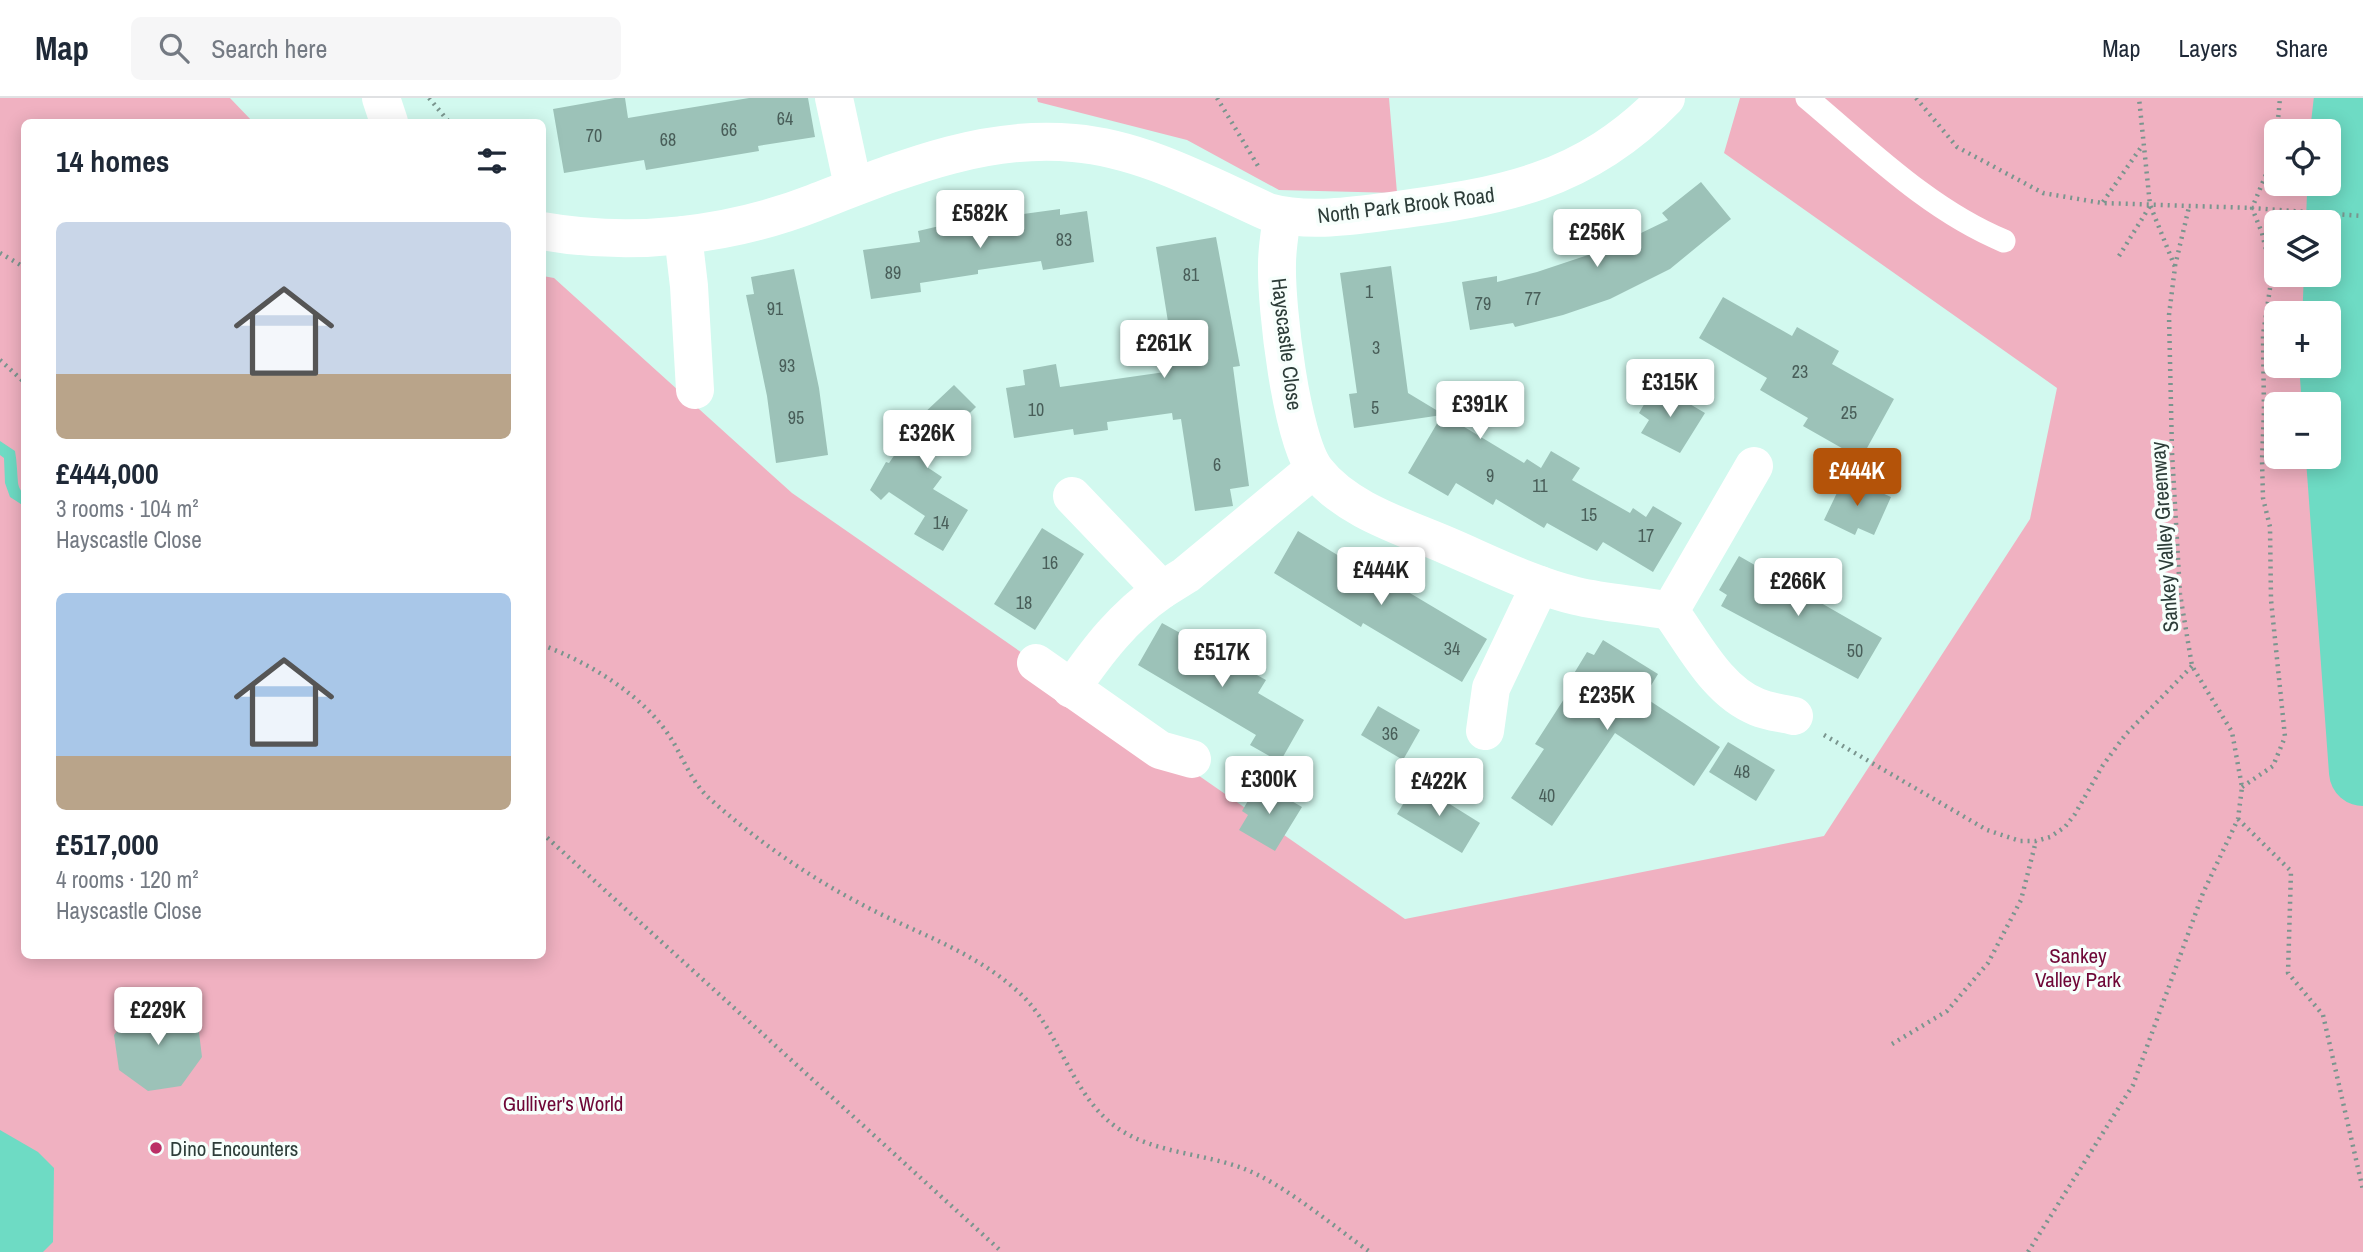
<!DOCTYPE html>
<meta charset="utf-8">
<style>
body{margin:0;font-family:"Archivo Narrow",sans-serif;background:#f6f6f7;color:#1f2937;height:100vh;display:flex;flex-direction:column;font-size:26px;white-space:nowrap}
*{box-sizing:border-box;margin:0}
p{font-size:23px;color:#747a83}
.icon{flex:none;width:38px;height:38px;fill:none;stroke:currentColor;stroke-width:2;stroke-linecap:round;stroke-linejoin:round}
.map{position:relative;flex:1;overflow:hidden}
.drawer{position:absolute;left:21px;top:21px;width:525px;height:840px;display:flex;flex-direction:column;background:#fff;border-radius:10px;box-shadow:0 4px 18px #0003}
.drawer>*{flex:none}
.fabs{position:absolute;left:2264px;top:21px;display:grid;gap:14px}
.fabs a{display:grid;place-items:center;width:77px;height:77px;border-radius:10px;background:#fff;box-shadow:0 4px 18px #0003;font-size:35px}
.price{position:absolute;translate:-50% -60px;padding:0 16px;border-radius:7px;background:#fff;color:#222;font-size:23px;line-height:46px;filter:drop-shadow(0 2px 4px #0008)}
.price::after{content:'';position:absolute;left:50%;top:42px;width:21px;height:16px;margin-left:-10px;background:inherit;clip-path:polygon(0 0,100% 0,50% 100%)}
.price.selected{background:#b45309;color:#fff}
ul{padding:0;list-style:none}
li{display:grid;align-content:center;gap:14px;height:371px;padding:0 35px}
li span{display:grid;place-items:center;height:217px;border-radius:10px;color:#555}
li>.icon{margin-inline-start:auto}
span .icon{width:126px;height:126px;fill:#fffc;stroke-width:1}
li b{font-size:30px}
h2{display:flex;justify-content:space-between;align-items:center;height:84px;padding:0 35px;font-size:30px}
header{display:flex;align-items:center;gap:42px;box-sizing:border-box;height:98px;padding:0 35px;background:#fff;border-bottom:2px solid #e0e1e3}
header strong{font-size:33px}
nav{display:flex;gap:38px;margin-inline-start:auto;font-size:24px}
.search{width:490px;height:63px;background:#f6f6f7;display:flex;align-items:center;gap:18px;box-sizing:border-box;padding:0 24px;border-radius:10px;color:#747a83;font-size:26px}
.map>svg:first-child{display:block}
.green{fill:#f0b1c1;fill-rule:evenodd}
.water{fill:#6edbc4}
.lines{fill:none;stroke-linecap:round;stroke-linejoin:round}
.river{stroke:#6edbc4;stroke-width:68}
.building{fill:#9cc2b8}
.path{stroke:#7a958e;stroke-width:4.5;stroke-dasharray:2 5;stroke-linecap:butt}
.service{stroke:#fff;stroke-width:23}
.minor{stroke:#fff;stroke-width:38}
.poi-dot{fill:#bb2f66;stroke:#f7fffc;stroke-width:2.5}
.labels{text-anchor:middle;dominant-baseline:central;stroke-width:7;stroke-linejoin:round;paint-order:stroke}
.number-label{font-size:18px;fill:#495e59}
.street-label{font-size:21px;fill:#2d3d39;stroke:#f7fffc}
.park-label{font-size:21px;fill:#6e0636;stroke:#f7fffc}
.poi-label{font-size:21px;fill:#2d3d39;stroke:#f7fffc;text-anchor:start}
</style>
<header>
<strong>Map</strong>
<div class="search"><svg class="icon" aria-label="search" viewBox="0 0 24 24"><circle cx="10" cy="10" r="6"/><path d="M15 15l6 6"/></svg>Search here</div>
<nav><a>Map</a><a>Layers</a><a>Share</a></nav>
</header>
<div class="map">
<svg width="2363" height="1154" viewBox="0 0 2363 1154">
<rect width="100%" height="100%" fill="#d2f9ef"/>
<g class="green">
<path d="M0 0H230L253 24H24V858H542L543 178 554 180 792 395 1405 821 1824 738 2030 421 2057 290 1724 55 1740 0H2363V1154H0ZM2277 33H2329V86H2277ZM2277 124H2329V177H2277ZM2277 215H2329V268H2277ZM2277 306H2329V359H2277Z"/>
<path d="M1037 0H1389L1397 95 1279 92 1187 42 1038 4Z"/>
</g>
<g class="water">
<path d="M0 343 15 353C17 364 17 374 18 385 20 396 25 391 24 408L10 399 5 385 4 360 0 357Z"/>
<path d="M0 1032 38 1054 54 1070 53 1144 43 1154H0Z"/>
</g>
<g class="lines">
<path class="river" d="M2348 0 2343 44 2334 279 2363 674"/>
</g>
<g class="building">
<path d="M615 0H625L628 20 749 0H808L815 39 758 48 759 53 646 72 644 62 564 75 553 11Z"/>
<path d="M1701 84 1731 121 1670 171 1610 201 1563 217 1515 229 1513 225 1470 232 1462 184 1497 178V184L1537 174 1612 149 1668 122 1662 115Z"/>
<path d="M1060 111V117L1087 113 1094 164 1043 172 1041 163 978 172V176L920 185 921 194 871 201 863 152 920 144 918 133 944 127Z"/>
<path d="M1216 139 1240 268 1233 269 1249 388 1230 391 1233 408 1195 413 1181 321 1173 322 1172 315 1107 324 1108 332 1074 337 1073 331 1014 340 1006 290 1025 287 1023 272 1056 266 1060 289 1165 274 1158 232 1169 230 1156 149Z"/>
<path d="M1391 168 1408 295 1524 365 1527 361 1541 370 1551 353 1580 370 1572 382 1630 415 1633 410 1646 419 1653 408 1682 425 1653 474 1603 444 1597 453 1547 425 1544 430 1496 401 1493 407 1456 385 1448 398 1408 375 1442 317 1354 330 1349 296 1357 295 1340 175Z"/>
<path d="M794 171 819 290 828 357 776 365 767 298 746 197 754 196 751 179Z"/>
<path d="M1723 199 1792 238 1797 229 1839 253 1832 266 1894 301 1861 361 1803 328 1808 320 1760 292 1767 280 1699 240Z"/>
<path d="M1656 286 1705 315 1680 355 1641 335 1649 322 1639 315Z"/>
<path d="M954 287 976 309 925 359 932 363 927 369 942 379 933 391 968 412 943 453 914 436 925 418 889 394 881 402 870 392 886 364 889 365 921 318Z"/>
<path d="M1845 378 1891 399 1874 437 1858 430 1855 437 1824 422Z"/>
<path d="M1042 430 1084 456 1035 532 994 506Z"/>
<path d="M1298 433 1390 489 1393 485 1487 541 1462 584 1363 525 1361 529 1274 475Z"/>
<path d="M1739 458 1882 540 1858 581 1721 508 1727 497 1719 492Z"/>
<path d="M1162 525 1266 582 1258 595 1304 622 1280 664 1250 647 1256 637 1138 567Z"/>
<path d="M1603 542 1658 576 1644 599 1720 649 1694 688 1615 635 1552 728 1511 700 1544 651 1535 646 1575 584 1570 582 1587 554 1594 557Z"/>
<path d="M1378 608 1420 632 1403 662 1361 637Z"/>
<path d="M1728 644 1775 672 1756 703 1709 674Z"/>
<path d="M1259 684 1302 709 1275 753 1239 732 1248 717 1242 713Z"/>
<path d="M1416 685 1480 725 1462 755 1397 716Z"/>
<path d="M171 906 198 926 202 959 181 988 148 993 119 972 114 937 135 910Z"/>
</g>
<g class="lines">
<g class="path">
<path d="M429 0 449 24"/>
<path d="M1217 0 1258 68"/>
<path d="M1916 0 1957 49 2043 95 2102 105 2252 110 2363 118"/>
<path d="M2277 33 2280 0"/>
<path d="M2103 104 2142 48"/>
<path d="M0 155 24 169"/>
<path d="M2119 158 2150 108"/>
<path d="M2175 168 2189 109"/>
<path d="M0 262 24 284"/>
<path d="M542 547C588 564 643 597 670 639 683 659 691 684 710 701 756 742 806 777 861 806 913 834 969 851 1014 890 1060 928 1068 994 1116 1029 1152 1055 1202 1055 1242 1070 1283 1085 1333 1128 1370 1154"/>
<path d="M1824 637 1987 732 2020 743H2036L2050 739 2065 729 2075 716 2103 667 2126 636 2192 568"/>
<path d="M2242 689 2273 668 2285 639 2271 502 2270 429 2263 400 2262 362 2264 313 2263 237 2272 177 2262 135 2252 110 2270 67 2277 34"/>
<path d="M2238 721 2291 773 2288 875 2323 917 2363 1092"/>
<path d="M542 735 1002 1154"/>
<path d="M1892 946 1947 913 1988 865 2021 802 2036 743"/>
<path d="M2028 1154 2133 987 2203 795 2238 721 2242 689 2232 634 2192 568 2180 496 2172 354 2169 217 2175 169 2150 107 2139 0"/>
</g>
<path class="service" d="M1807 0C1868 51 1929 112 2004 143"/>
<g class="minor">
<path d="M381 0 389 24"/>
<path d="M834 0 853 88"/>
<path d="M1282 119C1280 134 1277 150 1277 166 1276 208 1291 341 1316 373 1346 412 1404 429 1448 448 1490 466 1531 487 1576 498 1606 505 1639 507 1670 513"/>
<path d="M542 133C632 149 729 138 814 105 897 73 983 36 1074 45 1143 51 1206 86 1268 114 1307 125 1351 118 1390 113 1502 98 1584 85 1666 0"/>
<path d="M683 137 689 188 695 292"/>
<path d="M1754 368 1670 513C1694 546 1717 593 1757 609 1769 614 1782 615 1794 618"/>
<path d="M1072 398 1162 492 1186 477 1314 371"/>
<path d="M1036 565 1160 652 1192 661"/>
<path d="M1071 591C1098 552 1123 519 1162 492"/>
<path d="M1485 633 1491 590 1540 487"/>
</g>
</g>
<circle class="poi-dot" cx="156" cy="1050" r="7"/>
<g class="labels">
<g class="number-label">
<text x="785" y="20">64</text>
<text x="729" y="31">66</text>
<text x="594" y="37">70</text>
<text x="668" y="41">68</text>
<text x="1064" y="141">83</text>
<text x="893" y="174">89</text>
<text x="1191" y="176">81</text>
<text x="1369" y="193">1</text>
<text x="1533" y="200">77</text>
<text x="1483" y="205">79</text>
<text x="775" y="210">91</text>
<text x="1376" y="249">3</text>
<text x="787" y="267">93</text>
<text x="1800" y="273">23</text>
<text x="1375" y="309">5</text>
<text x="1036" y="311">10</text>
<text x="1849" y="314">25</text>
<text x="796" y="319">95</text>
<text x="1217" y="366">6</text>
<text x="1490" y="377">9</text>
<text x="1540" y="387">11</text>
<text x="1589" y="416">15</text>
<text x="941" y="424">14</text>
<text x="1646" y="437">17</text>
<text x="1050" y="464">16</text>
<text x="1024" y="504">18</text>
<text x="1452" y="550">34</text>
<text x="1855" y="552">50</text>
<text x="1390" y="635">36</text>
<text x="1742" y="673">48</text>
<text x="1547" y="697">40</text>
</g>
<g class="street-label">
<text transform="translate(1406 107) rotate(-7)">North Park Brook Road</text>
<text transform="translate(1287 246) rotate(83)">Hayscastle Close</text>
<text transform="translate(2164 439) rotate(-94)">Sankey Valley Greenway</text>
</g>
<g class="park-label">
<text x="2078" y="857">Sankey<tspan x="2078" dy="24">Valley Park</tspan></text>
<text x="563" y="1005">Gulliver's World</text>
</g>
<g class="poi-label">
<text x="170" y="1050">Dino Encounters</text>
</g>
</g>
</svg>
<div class="fabs">
<a><svg class="icon" aria-label="locate" viewBox="0 0 24 24"><circle cx="12" cy="12" r="6"/><path d="M12 2v4M12 18v4M2 12h4M18 12h4"/></svg></a>
<a><svg class="icon" aria-label="layers" viewBox="0 0 24 24"><path d="M12 4l9 5-9 5-9-5zM3 14l9 5 9-5"/></svg></a>
<a>+</a>
<a>−</a>
</div>
<b class="price" style="left:980px;top:152px">£582K</b>
<b class="price" style="left:1597px;top:171px">£256K</b>
<b class="price" style="left:1164px;top:282px">£261K</b>
<b class="price" style="left:1670px;top:321px">£315K</b>
<b class="price" style="left:1480px;top:343px">£391K</b>
<b class="price" style="left:927px;top:372px">£326K</b>
<b class="price selected" style="left:1857px;top:410px">£444K</b>
<b class="price" style="left:1381px;top:509px">£444K</b>
<b class="price" style="left:1798px;top:520px">£266K</b>
<b class="price" style="left:1222px;top:591px">£517K</b>
<b class="price" style="left:1607px;top:634px">£235K</b>
<b class="price" style="left:1269px;top:718px">£300K</b>
<b class="price" style="left:1439px;top:720px">£422K</b>
<b class="price" style="left:158px;top:949px">£229K</b>
<section class="drawer">
<h2>14 homes<svg class="icon" aria-label="filters" viewBox="0 0 24 24"><path d="M4 7h16M4 17h16"/><circle cx="9" cy="7" r="2"/><circle cx="15" cy="17" r="2"/></svg></h2>
<ul>
<li><span style="background:linear-gradient(#c9d6e8 70%,#b9a48a 0)"><svg class="icon" aria-label="home" viewBox="0 0 24 24"><path d="M3 11l9-7 9 7M6 9v11h12V9"/></svg></span><div><b>£444,000</b><p>3 rooms · 104 m²</p><p>Hayscastle Close</p></div></li>
<li><span style="background:linear-gradient(#a9c7e8 75%,#b9a48a 0)"><svg class="icon" aria-label="home" viewBox="0 0 24 24"><path d="M3 11l9-7 9 7M6 9v11h12V9"/></svg></span><div><b>£517,000</b><p>4 rooms · 120 m²</p><p>Hayscastle Close</p></div></li>
</ul>
</section>
</div>
